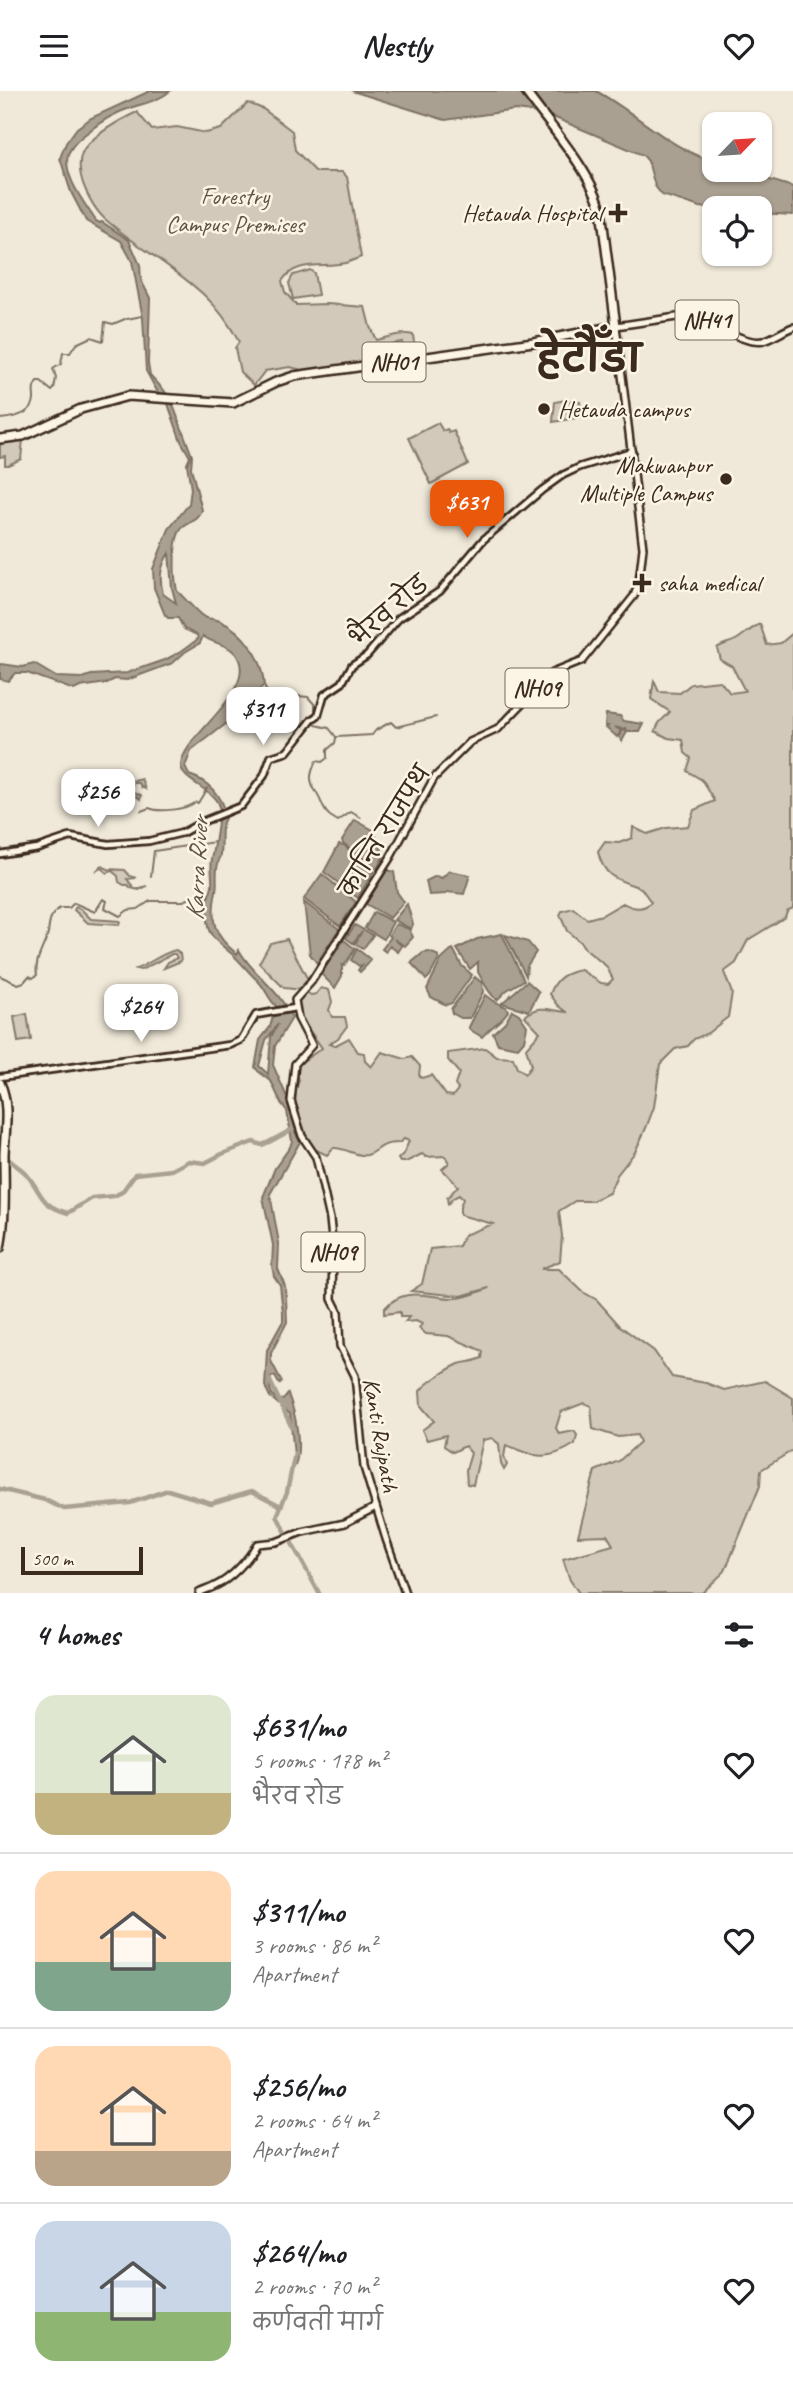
<!DOCTYPE html>
<meta charset="utf-8">
<style>
body{margin:0;font-family:Caveat,"Playpen Sans Deva",sans-serif;background:#f6f6f6;color:#202124;height:100vh;display:flex;flex-direction:column;font-size:26px;white-space:nowrap}
*{box-sizing:border-box;margin:0}
p{font-size:23px;color:#757577}
.icon{flex:none;width:38px;height:38px;fill:none;stroke:currentColor;stroke-width:2;stroke-linecap:round;stroke-linejoin:round}
.map{position:relative;height:1502px;overflow:hidden}
.details{display:flex;flex-direction:column;background:#fff;flex:1}
.details>*{flex:none}
.needle{width:46px;rotate:65deg}
.fabs{position:absolute;left:702px;top:21px;display:grid;gap:14px}
.fabs a{display:grid;place-items:center;width:70px;height:70px;border-radius:14px;background:#fff;box-shadow:0 2px 5px #0004;font-size:35px}
.scale{position:absolute;left:21px;bottom:18px;width:122px;box-sizing:border-box;padding-left:7px;border:4px solid #3b2a1e;border-top:0;font-size:19px;line-height:24px;white-space:nowrap;color:#3b2a1e;-webkit-text-stroke:5px #fcf5e5;paint-order:stroke}
.price{position:absolute;translate:-50% -60px;padding:0 16px;border-radius:14px;background:#fff;color:#222;font-size:23px;line-height:46px;filter:drop-shadow(0 2px 4px #0008)}
.price::after{content:'';position:absolute;left:50%;top:42px;width:21px;height:16px;margin-left:-10px;background:inherit;clip-path:polygon(0 0,100% 0,50% 100%)}
.price.selected{background:#ea580c;color:#fff}
ul{padding:0;list-style:none}
li{display:flex;align-items:center;gap:21px;height:175px;padding:0 35px}
li+li{border-top:2px solid #e0e0e0}
li span{display:grid;place-items:center;flex:none;width:196px;height:140px;border-radius:21px;color:#555}
li>.icon{margin-inline-start:auto}
span .icon{width:84px;height:84px;fill:#fffc;stroke-width:1}
li b{font-size:30px}
h2{display:flex;justify-content:space-between;align-items:center;height:84px;padding:0 35px;font-size:30px}
header{display:flex;justify-content:space-between;align-items:center;height:91px;padding:0 35px;background:#fff;font-size:32px;font-weight:600}
.map>svg:first-child{display:block}
.green{fill:#d2c9ba;stroke:#867a6c;stroke-width:2}
.water{fill:#aaa091;stroke:#7e7163;stroke-width:2;fill-rule:evenodd}
.lines{fill:none;stroke-linecap:round;stroke-linejoin:round}
.stream{stroke:#7e7163;stroke-width:2}
.river{stroke:#aaa091;stroke-width:4.5}
.secondary-casing{stroke:#3b2a1e;stroke-width:10}
.primary-casing{stroke:#3b2a1e;stroke-width:10}
.highway-casing{stroke:#3b2a1e;stroke-width:12}
.secondary{stroke:#fcf5e5;stroke-width:4.5}
.primary{stroke:#fcf5e5;stroke-width:5}
.highway{stroke:#fcf5e5;stroke-width:7}
.poi-dot{fill:#3b2a1e;stroke:#fcf5e5;stroke-width:2.5}
.labels{text-anchor:middle;dominant-baseline:central;stroke-width:5;stroke-linejoin:round;paint-order:stroke}
.shield{fill:#fcf5e5;stroke:#75675a;stroke-width:2}
.shield-label{font-size:23px;font-weight:bold;fill:#3b2a1e}
.park-label{font-size:24px;fill:#615245;stroke:#fcf5e5}
.poi-label{font-size:24px;fill:#3b2a1e;stroke:#fcf5e5;text-anchor:end}
.street-label{font-size:24px;fill:#3b2a1e;stroke:#fcf5e5}
.water-label{font-size:26px;font-style:italic;fill:#625346;stroke:#fcf5e5}
.town-label{font-size:38px;font-weight:bold;fill:#3b2a1e;stroke:#fcf5e5}
</style>
<header><svg class="icon" aria-label="menu" viewBox="0 0 24 24"><path d="M4 6h16M4 12h16M4 18h16"/></svg>Nestly<svg class="icon" aria-label="heart" viewBox="0 0 24 24"><path d="M12 20l-8-8c-3-5 5-10 8-4 3-6 11-1 8 4z"/></svg></header>
<div class="map">
<svg width="793" height="1502" viewBox="0 0 793 1502">
<rect width="100%" height="100%" fill="#f0e9d9"/>
<filter id="ink" filterUnits="userSpaceOnUse"><feTurbulence type="fractalNoise" baseFrequency=".0143" numOctaves="2"/><feDisplacementMap in="SourceGraphic" scale="14" xChannelSelector="R" yChannelSelector="G"/><feConvolveMatrix kernelMatrix="1 2 1 2 8 2 1 2 1" color-interpolation-filters="sRGB"/></filter>
<g filter="url(#ink)">
<g class="green">
<path d="M248 12 263 18 292 40 295 59 316 81H342L347 86 361 166C356 168 350 171 345 172 323 177 297 168 282 190L285 201 296 214 327 213 365 216 370 236 376 249C388 246 403 241 413 244L416 266 404 267 402 251 391 253 387 261 392 260 394 269 306 280 290 276 265 280 254 294 240 281 235 257 239 251C230 234 218 217 204 204 174 176 136 155 106 129 89 114 68 73 88 53 101 40 120 29 137 21L152 39 177 36 206 42 221 38Z"/>
<path d="M310 179 314 182 318 204 293 208 289 192 293 184Z"/>
<path d="M565 309 580 311 582 326 553 331 555 311Z"/>
<path d="M438 332 443 340 447 338 449 342 454 340 468 373 431 393 409 347Z"/>
<path d="M23 349 21 368 8 374H5V365L0 366V350Z"/>
<path d="M760 533 767 554 781 552 793 542V817L787 820 785 826 748 849 736 872 724 881 732 902 728 926 708 942 694 948 688 955 675 958 660 973 654 1016 646 1037 635 1061 617 1084 609 1102 592 1110H575L559 1120 562 1145 560 1170 541 1178H559L583 1201 597 1209 620 1235 654 1260 672 1286 706 1292 724 1299 765 1290 793 1307V1359L761 1379 760 1395 725 1480 702 1502H579L570 1489 563 1468 613 1454 607 1444 578 1445 595 1380 619 1370 640 1351 637 1344 618 1346 593 1338 591 1315 584 1312 561 1321 556 1337 559 1343 574 1340 577 1344 575 1353C547 1371 535 1366 506 1354L504 1366 507 1374 504 1379 501 1373 499 1353 492 1347 483 1349 473 1394 467 1393 466 1379 471 1362 465 1355 453 1361 444 1355 446 1344 427 1349 422 1339 434 1330 421 1315 420 1300C427 1291 448 1278 459 1273 468 1270 472 1272 482 1267L483 1260 448 1245 426 1243 419 1237 422 1233 416 1230 405 1231 409 1226H400V1221L384 1223V1218C405 1193 431 1208 457 1207 467 1207 480 1200 489 1197L461 1205 411 1200 422 1193 430 1158 459 1155 464 1144 493 1133 460 1124V1116L463 1108 459 1104 453 1107 448 1113 447 1107 458 1095 442 1078 449 1072 445 1065 426 1066 422 1063 406 1071H400L398 1068 404 1062 409 1050 404 1048 399 1052C377 1052 380 1061 367 1064 356 1066 345 1056 333 1057L327 1064 314 1058 303 1044 294 1003 299 990 296 975 322 957C312 943 301 929 296 912L306 901 311 904 316 903 321 897 329 899 332 911 329 919 332 926H345L347 935 338 947 329 953 334 955 349 947 358 961 364 962 365 970 371 976 382 961 405 968 412 966 420 975 419 985 422 987 431 984 446 1004 453 1005 458 998 455 994 459 982 448 969V962L485 957 497 966 513 967 517 977 525 983 531 975 526 957 540 941 525 925C542 912 549 920 567 921L558 914 550 903C556 887 564 882 581 879L601 892 608 893 613 888 606 875 586 859 581 852 567 840 560 824 562 820 573 817 587 828 602 824 623 812C632 817 643 820 651 811L641 797C618 789 604 787 598 761L605 751 619 752 632 747 633 736 647 743 666 737 688 735 694 719 715 710 702 689 687 680 691 667 685 662 683 649 668 647 655 640 659 632 670 621 651 608 654 590 659 601 680 602 691 593 720 590 730 602 745 600 732 575 720 568 717 557C724 552 732 552 739 547 746 542 752 537 760 533Z"/>
<path d="M142 688 146 698 142 696 140 692H135L131 697 132 700 142 704 141 708 137 705 127 709 116 704H110L115 702C125 684 127 694 142 688Z"/>
<path d="M102 775 108 778 125 779 130 785 136 787 127 788 135 798 147 795 139 799 131 797 128 794H124L119 791 118 785 112 780 107 782 101 777 96 780Z"/>
<path d="M76 816 82 819 91 828 120 830 119 834 88 832 74 819Z"/>
<path d="M287 848 309 891 303 899 284 897 259 872 270 852Z"/>
<path d="M176 859 180 863 181 870 164 877 168 871 177 867 175 863H172L141 879 136 878C149 873 162 862 176 859Z"/>
<path d="M27 923 31 949 18 951 14 926Z"/>
</g>
<g class="water">
<path d="M150 0H170C159 10 144 12 130 17 115 22 100 31 88 41 81 46 73 53 69 61 60 82 86 114 96 130L100 132 102 131 129 149 140 174 141 189 150 207 148 272 150 284 164 299 173 314 192 365 191 377 202 419C199 430 190 430 182 437 172 448 174 486 177 500 184 506 197 522 204 526 208 528 215 528 220 530 245 541 262 568 264 594L236 625 191 660 185 676 189 684C209 690 221 705 226 725 219 736 223 750 221 763 220 772 220 763 218 773 215 782 218 791 216 800 210 830 213 844 237 863L239 859C253 884 279 898 292 927L275 955 273 974 293 1020 295 1041 300 1051 270 1103 279 1152 278 1178 285 1195 286 1206 287 1231 271 1262V1270L282 1291 279 1293 275 1285 271 1286C269 1297 269 1303 279 1310L284 1308 288 1303C296 1323 302 1355 295 1375L290 1323 270 1306 265 1295 267 1259 283 1230V1222L280 1194 274 1185 272 1175 273 1154 263 1106 275 1077 290 1056 292 1050 287 1020 281 1012 271 990 258 980 255 976 260 949 270 936 276 915C268 908 266 898 258 890 249 882 241 871 232 863 209 844 205 843 207 810 208 805 211 800 212 795 213 786 210 777 212 768 214 761 220 722 219 716 215 698 181 690 181 675 181 645 263 598 235 562 226 552 213 553 203 545L200 552 185 561 173 572 127 589 115 588 107 592 80 596 74 599 27 582H15L8 590 0 588V574L2 573 22 576 34 573 56 586 83 587 91 584 127 582 165 569 180 561 198 548 197 544 184 538 178 527H168L165 524 154 497 153 478 169 438 189 413 191 398 187 373 190 366 181 350 167 310 157 300 146 280 143 227 132 170 121 150 86 130 71 101 60 67 66 52 77 37 91 27ZM169 462 172 497 176 512 163 503C159 487 160 476 169 462ZM278 933 271 946 268 983 259 975 266 949Z"/>
<path d="M352 0H596C638 23 667 56 714 71V79H738L793 96V124L760 122V117L714 118 700 116 662 104 655 95 648 70 643 64 546 23 516 19 445 29Z"/>
<path d="M606 623 620 625 624 630 644 633 640 641H627L622 650 619 646 623 639 626 640 627 637 625 639 615 636 621 640 617 646 606 636 608 635 605 634Z"/>
<path d="M355 729 373 739 384 764 377 778 343 752 342 749Z"/>
<path d="M339 753 344 754 374 780 358 807 324 781Z"/>
<path d="M387 779 394 781 397 801 404 811 390 827 366 813Z"/>
<path d="M449 780 470 784 464 803 447 801 446 803 429 804 426 790 436 785 442 787Z"/>
<path d="M322 783 356 811 340 835 304 808Z"/>
<path d="M304 811 339 838 317 872 310 863Z"/>
<path d="M407 813 413 833 411 838 394 829Z"/>
<path d="M374 821 393 831 384 848 365 837Z"/>
<path d="M396 833 409 838 413 846 405 855 394 848 402 855 398 861 390 855 386 861 382 858 391 846 389 844Z"/>
<path d="M355 834 373 844 363 858 355 853 362 840 353 852 346 847Z"/>
<path d="M502 843 524 889 507 899 497 909C488 902 483 890 478 881V871L470 878 457 858 477 848Z"/>
<path d="M505 844 528 851 536 861 527 875 526 885Z"/>
<path d="M344 849 355 858 344 875 342 874V885L335 897 321 883Z"/>
<path d="M357 858 370 868 368 873 360 881 358 879 362 874 359 875 351 869Z"/>
<path d="M453 858 462 875 472 884 452 912 446 914 431 906 427 898 441 869Z"/>
<path d="M429 861 437 864 439 868 430 885 426 889C423 884 414 875 411 872L423 862Z"/>
<path d="M475 886 482 892 483 901 470 927H461L452 922 451 918Z"/>
<path d="M527 890 539 901 529 920 502 912Z"/>
<path d="M485 904 493 910 506 916 508 920C501 931 489 937 482 946L469 938V936Z"/>
<path d="M512 919 519 923 527 935 524 950 518 957 498 953 493 942 505 931Z"/>
</g>
<g class="lines">
<g class="stream">
<path d="M127 228 142 225"/>
<path d="M0 328C12 327 33 324 34 308 34 300 32 298 37 291H41L52 300 54 298 56 287 53 278 61 273 63 262H70L76 253 91 246 103 250 105 231 113 233 125 228"/>
<path d="M264 595 269 605 287 604 308 606 315 614V632L316 634 329 637 336 646"/>
<path d="M337 646 372 644 376 639 391 631 396 636 436 626"/>
<path d="M327 667V659L335 652 336 647"/>
<path d="M326 668 322 671 316 670C309 685 309 691 317 703 322 710 322 718 329 724"/>
<path d="M196 711 198 712 207 697"/>
<path d="M141 720 149 717C160 722 186 718 194 712"/>
<path d="M330 725 338 730 351 721 361 727"/>
<path d="M189 755 215 751"/>
<path d="M151 785 154 760 187 755"/>
<path d="M0 885 18 893 24 891 29 885 33 887 37 884C34 869 44 857 48 842 49 836 49 830 52 825 54 821 57 819 60 817H69L74 812 95 821 103 808 107 810 105 817 120 825 128 819 138 818 150 810H183L196 805 209 803"/>
</g>
<g class="river">
<path d="M6 1065C11 1073 21 1076 27 1084 43 1103 39 1114 68 1122L92 1107 114 1105 122 1101 135 1083 172 1079 189 1070 205 1072 222 1063 253 1051 262 1054 269 1051 293 1038"/>
<path d="M269 1288 292 1337"/>
<path d="M295 1362 287 1401 277 1425 319 1502"/>
<path d="M0 1398 45 1409 64 1418 130 1412 168 1399 211 1412 252 1400 281 1415"/>
</g>
<defs>
<g id="secondary">
<path d="M0 763 37 757 70 746 108 753 149 750 182 742 204 730 241 715 264 685 271 666 287 661 312 629 318 625 324 604 342 592 352 574 367 564 399 527 440 500 483 449 542 399 563 384 580 376 632 360"/>
<path d="M0 986 230 954 241 949 256 924 295 917"/>
</g>
<g id="primary">
<path d="M199 1502C204 1499 210 1498 215 1495 232 1487 248 1469 257 1453L276 1451 302 1441 345 1432 376 1416"/>
<path d="M405 1502 386 1448 364 1376 355 1285 340 1255 338 1220 332 1208 333 1158 330 1128 316 1066 302 1045 291 1010 295 973 312 954 298 927 295 909 311 891 390 767 434 687 470 651 498 638 552 582 582 570 634 505 639 491 643 457 616 235 697 223C712 232 745 254 763 250 773 247 783 240 793 236"/>
</g>
<g id="highway">
<path d="M0 348 23 345 81 318 128 305 233 312 276 291 294 285 533 251 616 235 601 119C592 81 549 34 525 0"/>
<path d="M0 992C10 1014 5 1039 4 1063 4 1094 6 1125 0 1157"/>
</g>
</defs>
<use href="#secondary" class="secondary-casing"/>
<use href="#primary" class="primary-casing"/>
<use href="#highway" class="highway-casing"/>
<use href="#secondary" class="secondary"/>
<use href="#primary" class="primary"/>
<use href="#highway" class="highway"/>
</g>
</g>
<g class="poi-dot">
<path d="M614.5 111.5h7v7h7v7h-7v7h-7v-7h-7v-7h7z"/>
<circle cx="544" cy="318" r="7"/>
<circle cx="726" cy="388" r="7"/>
<path d="M638.5 481.5h7v7h7v7h-7v7h-7v-7h-7v-7h7z"/>
</g>
<g class="labels">
<g class="shield">
<rect x="675.5" y="209.5" width="63" height="39" rx="5"/>
<rect x="362.5" y="251.5" width="63" height="39" rx="5"/>
<rect x="505.5" y="577.5" width="63" height="39" rx="5"/>
<rect x="301.5" y="1141.5" width="63" height="39" rx="5"/>
</g>
<g class="shield-label">
<text x="707" y="229">NH41</text>
<text x="394" y="271">NH01</text>
<text x="537" y="597">NH09</text>
<text x="333" y="1161">NH09</text>
</g>
<g class="park-label">
<text x="235" y="105">Forestry<tspan x="235" dy="28">Campus Premises</tspan></text>
</g>
<g class="poi-label">
<text x="602" y="122">Hetauda Hospital</text>
<text x="558" y="318" text-anchor="start">Hetauda campus</text>
<text x="712" y="374">Makwanpur<tspan x="712" dy="28">Multiple Campus</tspan></text>
<text x="658" y="492" text-anchor="start">saha medical</text>
</g>
<g class="street-label">
<text transform="translate(389 520) rotate(-41)">भैरव रोड</text>
<text transform="translate(385 740) rotate(-58)">कान्ति राजपथ</text>
<text transform="translate(381 1344) rotate(80)">Kanti Rajpath</text>
</g>
<g class="water-label">
<text transform="translate(197 778) rotate(-87)">Karra River</text>
</g>
<g class="town-label">
<text x="589" y="267">हेटौँडा</text>
</g>
</g>
</svg>
<div class="fabs">
<a><svg class="needle" viewBox="-14 -14 28 28"><path d="M0-13l5 13h-10z" fill="#e53935"/><path d="M0 13l5-13h-10z" fill="#757577"/></svg></a>
<a><svg class="icon" aria-label="locate" viewBox="0 0 24 24"><circle cx="12" cy="12" r="6"/><path d="M12 2v4M12 18v4M2 12h4M18 12h4"/></svg></a>
</div>
<div class="scale">500 m</div>
<b class="price selected" style="left:467px;top:449px">$631</b>
<b class="price" style="left:263px;top:656px">$311</b>
<b class="price" style="left:98px;top:738px">$256</b>
<b class="price" style="left:141px;top:953px">$264</b>
</div>
<section class="details">
<h2>4 homes<svg class="icon" aria-label="filters" viewBox="0 0 24 24"><path d="M4 7h16M4 17h16"/><circle cx="9" cy="7" r="2"/><circle cx="15" cy="17" r="2"/></svg></h2>
<ul>
<li><span style="background:linear-gradient(#dfe7d0 70%,#c2b280 0)"><svg class="icon" aria-label="home" viewBox="0 0 24 24"><path d="M3 11l9-7 9 7M6 9v11h12V9"/></svg></span><div><b>$631/mo</b><p>5 rooms · 178 m²</p><p>भैरव रोड</p></div><svg class="icon" aria-label="heart" viewBox="0 0 24 24"><path d="M12 20l-8-8c-3-5 5-10 8-4 3-6 11-1 8 4z"/></svg></li>
<li><span style="background:linear-gradient(#ffd9b3 65%,#7fa58c 0)"><svg class="icon" aria-label="home" viewBox="0 0 24 24"><path d="M3 11l9-7 9 7M6 9v11h12V9"/></svg></span><div><b>$311/mo</b><p>3 rooms · 86 m²</p><p>Apartment</p></div><svg class="icon" aria-label="heart" viewBox="0 0 24 24"><path d="M12 20l-8-8c-3-5 5-10 8-4 3-6 11-1 8 4z"/></svg></li>
<li><span style="background:linear-gradient(#ffd9b3 75%,#b9a48a 0)"><svg class="icon" aria-label="home" viewBox="0 0 24 24"><path d="M3 11l9-7 9 7M6 9v11h12V9"/></svg></span><div><b>$256/mo</b><p>2 rooms · 64 m²</p><p>Apartment</p></div><svg class="icon" aria-label="heart" viewBox="0 0 24 24"><path d="M12 20l-8-8c-3-5 5-10 8-4 3-6 11-1 8 4z"/></svg></li>
<li><span style="background:linear-gradient(#c9d6e8 65%,#8fb573 0)"><svg class="icon" aria-label="home" viewBox="0 0 24 24"><path d="M3 11l9-7 9 7M6 9v11h12V9"/></svg></span><div><b>$264/mo</b><p>2 rooms · 70 m²</p><p>कर्णवती मार्ग</p></div><svg class="icon" aria-label="heart" viewBox="0 0 24 24"><path d="M12 20l-8-8c-3-5 5-10 8-4 3-6 11-1 8 4z"/></svg></li>
</ul>
</section>
